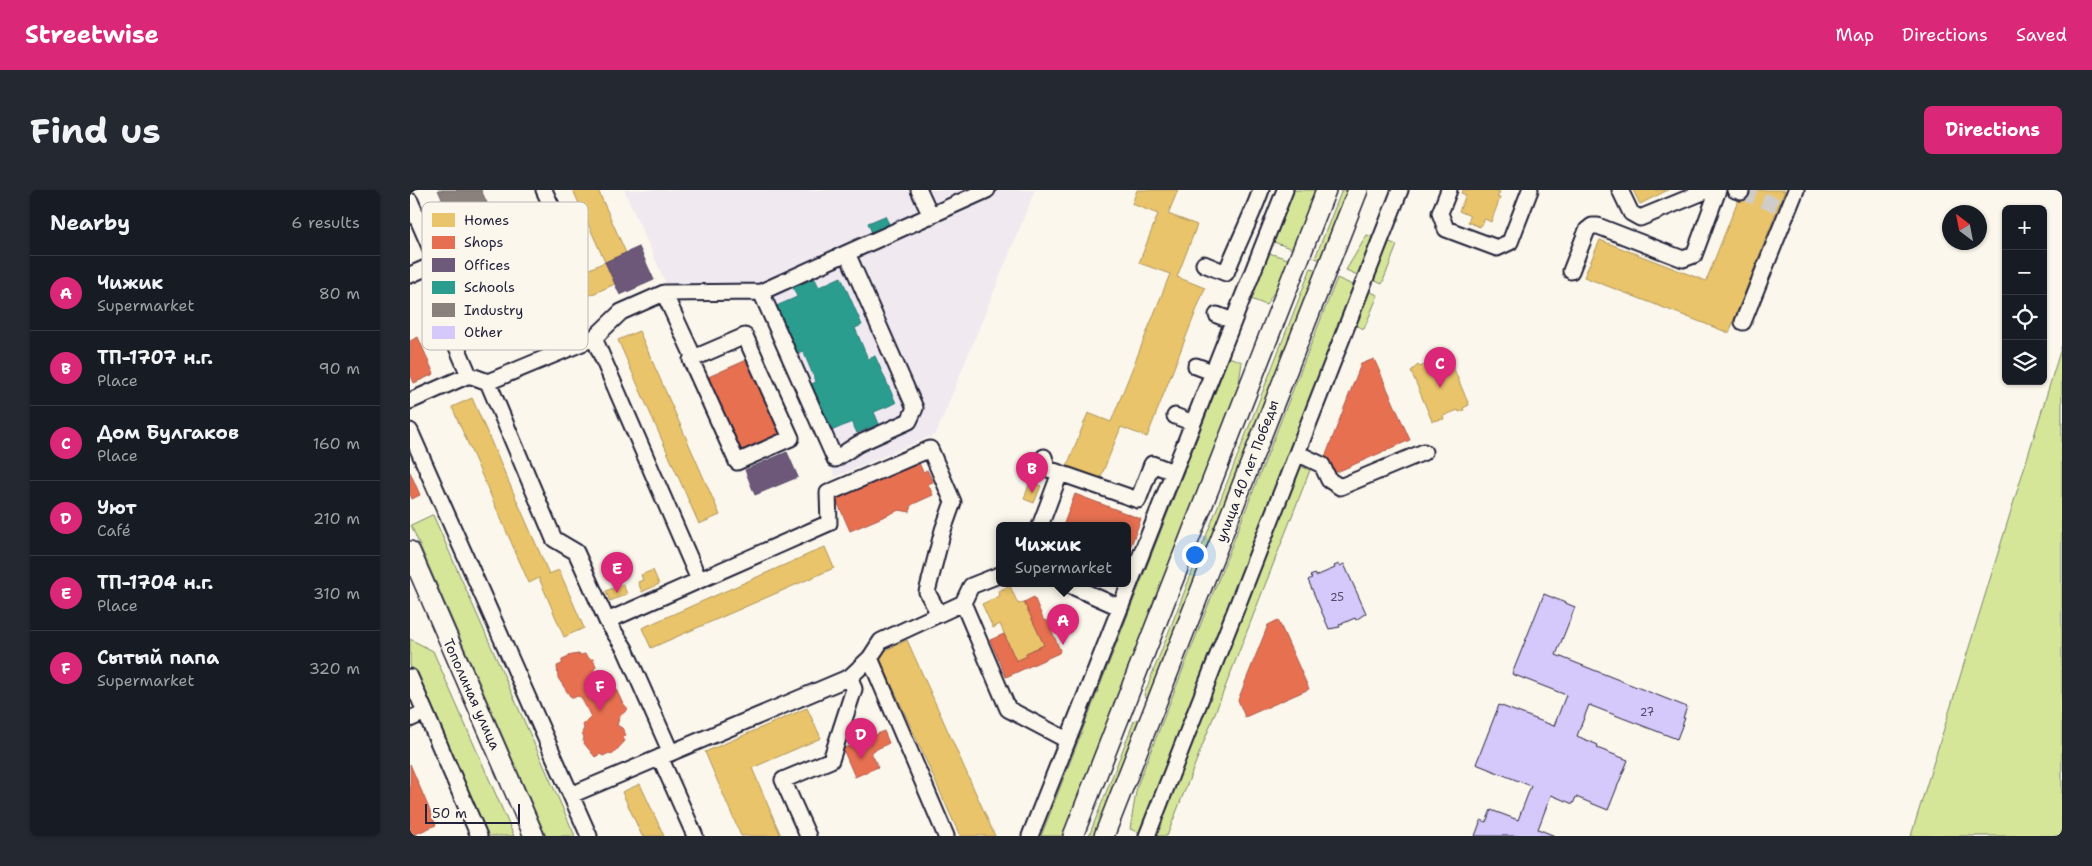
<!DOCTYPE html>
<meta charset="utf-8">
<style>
body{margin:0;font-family:"Shantell Sans",sans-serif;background:#242831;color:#f1f3f6}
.controls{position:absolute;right:15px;top:15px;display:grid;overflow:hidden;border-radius:8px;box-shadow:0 1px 4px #0004}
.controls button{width:45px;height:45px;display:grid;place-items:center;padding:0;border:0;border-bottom:1px solid #363941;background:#171b24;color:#f1f3f6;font:25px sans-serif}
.compass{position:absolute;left:1532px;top:15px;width:45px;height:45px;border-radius:50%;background:#171b24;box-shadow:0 1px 4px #0004;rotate:328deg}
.scale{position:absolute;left:15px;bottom:12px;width:95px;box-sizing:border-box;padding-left:5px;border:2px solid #22223b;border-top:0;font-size:14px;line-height:18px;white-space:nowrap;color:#22223b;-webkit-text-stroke:4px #fbf7ec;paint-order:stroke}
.you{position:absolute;left:784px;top:364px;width:18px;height:18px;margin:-12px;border:4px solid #fff;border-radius:50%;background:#1a73e8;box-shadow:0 0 0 8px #1a73e833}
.badge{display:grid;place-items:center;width:32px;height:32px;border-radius:50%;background:#db2777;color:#fff;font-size:16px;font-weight:700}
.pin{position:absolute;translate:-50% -41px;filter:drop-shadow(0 1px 2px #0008)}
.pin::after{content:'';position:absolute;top:26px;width:18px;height:15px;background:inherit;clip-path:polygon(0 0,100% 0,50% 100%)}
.popup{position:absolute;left:586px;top:332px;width:135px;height:65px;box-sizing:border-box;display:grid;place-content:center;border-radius:8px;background:#171b24;filter:drop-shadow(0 1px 4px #0005);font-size:16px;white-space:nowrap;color:#9ea1a6}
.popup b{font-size:19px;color:#f1f3f6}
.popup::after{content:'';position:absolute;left:50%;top:100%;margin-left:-10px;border:10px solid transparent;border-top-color:#171b24}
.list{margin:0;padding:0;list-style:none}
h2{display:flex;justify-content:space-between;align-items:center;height:65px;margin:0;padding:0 20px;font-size:21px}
h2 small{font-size:16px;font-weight:400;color:#9ea1a6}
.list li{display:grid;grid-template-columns:32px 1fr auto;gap:15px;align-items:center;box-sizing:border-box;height:75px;padding:0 20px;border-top:1px solid #363941}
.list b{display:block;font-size:19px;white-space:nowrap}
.list p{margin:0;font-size:16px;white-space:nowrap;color:#9ea1a6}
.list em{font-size:16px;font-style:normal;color:#9ea1a6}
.icon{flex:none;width:28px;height:28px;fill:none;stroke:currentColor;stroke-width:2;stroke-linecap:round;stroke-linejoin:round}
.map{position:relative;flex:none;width:1652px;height:646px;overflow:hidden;border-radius:8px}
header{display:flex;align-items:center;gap:30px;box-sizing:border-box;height:70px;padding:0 25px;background:#db2777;color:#fff}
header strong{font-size:24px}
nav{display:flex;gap:28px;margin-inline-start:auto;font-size:18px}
.intro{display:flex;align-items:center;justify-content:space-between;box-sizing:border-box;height:120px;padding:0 30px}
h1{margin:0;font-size:35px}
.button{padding:12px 22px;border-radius:8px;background:#db2777;color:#fff;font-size:18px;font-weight:700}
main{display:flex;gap:30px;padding:0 30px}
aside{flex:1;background:#171b24;border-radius:8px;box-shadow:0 1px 4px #0004}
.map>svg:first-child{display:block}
.built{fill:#f0e9f0}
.green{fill:#d5e699;stroke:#7c846a}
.homes{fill:#e9c46a;stroke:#ad935c}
.shops{fill:#e76f51;stroke:#ac584a}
.offices{fill:#6d597a;stroke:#564867}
.schools{fill:#2a9d8f;stroke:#287876}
.industry{fill:#8a817c;stroke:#6b6468}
.building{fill:#d5c8fa;stroke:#22223b}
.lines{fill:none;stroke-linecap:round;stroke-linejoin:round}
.minor-tunnel{stroke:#d0ccc9;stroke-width:15;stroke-dasharray:15 8;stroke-linecap:butt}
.minor-casing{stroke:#22223b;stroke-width:19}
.major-casing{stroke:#22223b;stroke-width:22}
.minor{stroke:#fbf7ec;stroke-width:15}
.major{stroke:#fbf7ec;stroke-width:19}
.labels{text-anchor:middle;stroke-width:5;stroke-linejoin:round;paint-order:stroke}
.number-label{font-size:11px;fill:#4f4c6b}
.street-label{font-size:14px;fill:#22223b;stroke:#fbf7ec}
.key{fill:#fbf7ec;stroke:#bab7b7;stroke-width:1}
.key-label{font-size:14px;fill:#22223b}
</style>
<header>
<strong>Streetwise</strong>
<nav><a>Map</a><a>Directions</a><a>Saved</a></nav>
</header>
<div class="intro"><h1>Find us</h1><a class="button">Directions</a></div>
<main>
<aside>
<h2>Nearby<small>6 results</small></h2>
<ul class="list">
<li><span class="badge">A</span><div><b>Чижик</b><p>Supermarket</p></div><em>80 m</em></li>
<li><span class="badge">B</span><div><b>ТП-1707 н.г.</b><p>Place</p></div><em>90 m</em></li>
<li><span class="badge">C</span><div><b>Дом Булгаков</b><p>Place</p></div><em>160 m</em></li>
<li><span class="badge">D</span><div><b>Уют</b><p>Café</p></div><em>210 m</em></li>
<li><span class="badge">E</span><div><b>ТП-1704 н.г.</b><p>Place</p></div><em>310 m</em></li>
<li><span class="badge">F</span><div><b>Сытый папа</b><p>Supermarket</p></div><em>320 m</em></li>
</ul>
</aside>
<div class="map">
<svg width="1652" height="646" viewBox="0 0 1652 646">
<rect width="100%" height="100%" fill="#fbf7ec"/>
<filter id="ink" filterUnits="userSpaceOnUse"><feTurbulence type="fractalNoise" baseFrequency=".02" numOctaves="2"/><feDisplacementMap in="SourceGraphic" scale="10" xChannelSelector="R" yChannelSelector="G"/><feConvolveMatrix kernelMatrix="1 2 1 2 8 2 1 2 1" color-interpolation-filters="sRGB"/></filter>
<g filter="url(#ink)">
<path class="built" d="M214,0H625L526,244L425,287L347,113L263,109Z"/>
<path class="green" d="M884,0H908L885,60L864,52Z
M932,0H938L911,70L905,68Z
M957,45L965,47L950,86L936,80Z
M977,51L987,55L972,94L961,89Z
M859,63L881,70L874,86L856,115L841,109Z
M901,78L907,80L740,506L736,508L734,505Z
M927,88L945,96L731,643L720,639L727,596Z
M958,101L968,105L954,139L944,135Z
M1652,155V646H1501Z
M819,167L832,172L827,206L656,646H631Z
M890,276L900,280L757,646H745Z
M22,325H23L165,646H136L1,335Z
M0,449L23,461L104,646H74L0,475Z
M727,529L730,531L686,646H679L724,531Z"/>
<path class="homes" d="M163,0H188L216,63L195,72Z
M727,0H768L758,24L787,35L767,87L795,98L737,247L711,237L690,289L657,276L678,223L701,232L760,84L729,73L748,24L722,14Z
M1053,0H1084L1090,2L1087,7L1090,8L1081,32L1075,29L1070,37L1058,32L1060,26L1049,21L1056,5L1051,3Z
M1223,0H1258L1230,14Z
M1332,0H1375L1319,143L1174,87L1190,50L1296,91Z
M195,72L205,94L83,148L74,126Z
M229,141L310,325L289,334L208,150Z
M1032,165L1033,167L1038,165L1059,215L1053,218L1054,220L1049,222L1048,220L1033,226L1034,229L1022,231L1001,181L1008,175L1010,177L1028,169L1027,167Z
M62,208L139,384L149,380L174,438L154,447L129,388L119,393L42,217Z
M620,292L631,296L624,313L614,309Z
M415,357L424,378L241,458L232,438Z
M243,380L249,394L232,402L228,392L233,390L231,385Z
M213,394L217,404L200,411L196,401Z
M600,396L608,414L614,412L634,455L616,463L617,466L606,471L590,434L583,438L572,414L590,406L588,401Z
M497,450L585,646H550L468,464Z
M397,518L411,548L342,578L371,646H331L295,562Z
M230,594L254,646H232L212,602Z"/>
<path class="shops" d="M8,147L24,184L4,193L0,183V151Z
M339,169L371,242L328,262L296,188Z
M964,169L1000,250L920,285L914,270L951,174Z
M509,273L513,282L517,280L523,292L518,294L523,305L501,315L500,322L489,320L440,341L426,309Z
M0,282L10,305L2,309L0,304Z
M665,304L731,329L717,366V336H653Z
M624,407L634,431L637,430L650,460L649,463L596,487L580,450L594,444L606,471L617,466L616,463L634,455L614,412Z
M868,430L899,499L835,527L828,510L858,435Z
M168,464L171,465L175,464L180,469H183L186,476L183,482L194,485L199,483L203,484L206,491L204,495L212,512L218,519L210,526L207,535L212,538L216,545L213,548L215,551L202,565L199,563L193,566L190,564L185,567L173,552L174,547L172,543L174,538L173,535L181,527L171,507L167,506L164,508L160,506L148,488L147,476L152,474V470L157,468V466Z
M474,541L479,553L461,562L468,577L445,587L433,559Z
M0,574L26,635L1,646H0Z"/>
<path class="offices" d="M229,57L244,90L210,105L195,72Z
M377,262L388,287L345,305L335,280Z"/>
<path class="schools" d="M475,26L480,36L462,43L458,33Z
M404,87L409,97L431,87L452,135L445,138L458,169L465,166L486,213L464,222L469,234L447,243L442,232L419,242L399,195L406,192L393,161L385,164L364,117L387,107L383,97Z"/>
<path class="industry" d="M28,0H71L97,56L53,76L47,63L55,60Z"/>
<path class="building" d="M929,374L930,376L934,374L956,423L946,430L945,428L929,435L930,437L919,439L898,390L902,388L900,386L905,384L906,386L925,378L924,376Z
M1134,404L1165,417L1146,465L1277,517L1273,528H1275L1267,549L1179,515L1167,546L1188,555L1187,558L1218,570L1198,620L1166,607L1163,614L1141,605L1128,639L1145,646H1065L1071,630L1076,632L1081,620L1108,630L1121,596L1066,574L1089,515L1144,536L1156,505L1102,484Z"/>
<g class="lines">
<path class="minor-tunnel" d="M1331,2L1369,16"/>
<g class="minor-casing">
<path id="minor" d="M509,0L521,26
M1039,0L1030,23L1036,39L1087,58L1100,52L1120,0
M1210,0L1221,23L1230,28L1298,0
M1325,0L1331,2
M0,11L27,73L0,85
M437,63L577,0
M27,73C31,89 28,105 31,120L59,185L78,192L144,349L166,362L197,431L215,459L261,563
M794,74L816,83C827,55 841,28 851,0
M1161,81L1177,40L1182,36H1188L1273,69L1284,65L1308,0
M254,103L284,168L281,170L327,272L381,248L335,146L284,168
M31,120L148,65C155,59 157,55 155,46L134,0
M807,125L823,131
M1333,132L1386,0
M184,148L289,390
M786,176L802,182
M78,192L184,148L211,122L254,103L351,102L437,63L505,218L499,231L448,254L425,269L351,102
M0,211L59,185
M765,226L783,233
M0,241L179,646
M887,263L912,275L919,290L930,297L1014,262
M650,283L728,310L742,274L763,282
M630,336L650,283L638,279L634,267
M657,394L709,417
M553,413L598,519L657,550
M197,431L419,333L418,303L520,259L543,312L533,340L517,402L529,424
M460,468L536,646
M0,487L69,646
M0,529L15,522
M250,567L285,646
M161,605L440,487L460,468L471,451L553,413L561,396L589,385
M398,646L373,590L421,570L444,499L440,487
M620,646L875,0
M737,646L990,0"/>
</g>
<g class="major-casing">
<path id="major" d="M0,361L124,646
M663,646L916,0
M694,646L948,0"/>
</g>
<use href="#minor" class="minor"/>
<use href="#major" class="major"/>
</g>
</g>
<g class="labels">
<g class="number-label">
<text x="927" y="411">25</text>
<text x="1237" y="526">27</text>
</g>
<g class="street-label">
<text transform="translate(837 281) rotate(-69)" y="5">улица 40 лет Победы</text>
<text transform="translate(62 504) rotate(66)" y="5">Тополиная улица</text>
</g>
</g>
<rect x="12" y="12" width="166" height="148" rx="8" class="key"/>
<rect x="22" y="23" width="23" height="14" fill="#e9c46a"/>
<rect x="22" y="46" width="23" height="13" fill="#e76f51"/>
<rect x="22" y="68" width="23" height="14" fill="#6d597a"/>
<rect x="22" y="91" width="23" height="13" fill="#2a9d8f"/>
<rect x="22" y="113" width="23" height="14" fill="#8a817c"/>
<rect x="22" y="136" width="23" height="13" fill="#d5c8fa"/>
<g class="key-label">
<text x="54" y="35">Homes</text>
<text x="54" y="57">Shops</text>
<text x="54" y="80">Offices</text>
<text x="54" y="102">Schools</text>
<text x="54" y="125">Industry</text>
<text x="54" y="147">Other</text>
</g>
</svg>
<div class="controls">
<button>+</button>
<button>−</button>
<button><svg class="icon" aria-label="locate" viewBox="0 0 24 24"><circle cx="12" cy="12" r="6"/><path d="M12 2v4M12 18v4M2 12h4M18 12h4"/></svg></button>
<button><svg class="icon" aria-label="layers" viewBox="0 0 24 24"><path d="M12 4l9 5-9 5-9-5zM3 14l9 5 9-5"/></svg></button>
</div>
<svg class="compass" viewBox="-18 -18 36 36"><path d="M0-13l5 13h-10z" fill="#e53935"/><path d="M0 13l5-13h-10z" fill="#9ea1a6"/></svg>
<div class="scale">50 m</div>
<div class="you"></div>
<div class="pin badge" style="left:653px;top:455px">A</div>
<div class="popup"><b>Чижик</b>Supermarket</div>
<div class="pin badge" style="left:622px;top:303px">B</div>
<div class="pin badge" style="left:1030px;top:198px">C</div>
<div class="pin badge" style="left:451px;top:569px">D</div>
<div class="pin badge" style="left:207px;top:403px">E</div>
<div class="pin badge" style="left:190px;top:521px">F</div>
</div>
</main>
